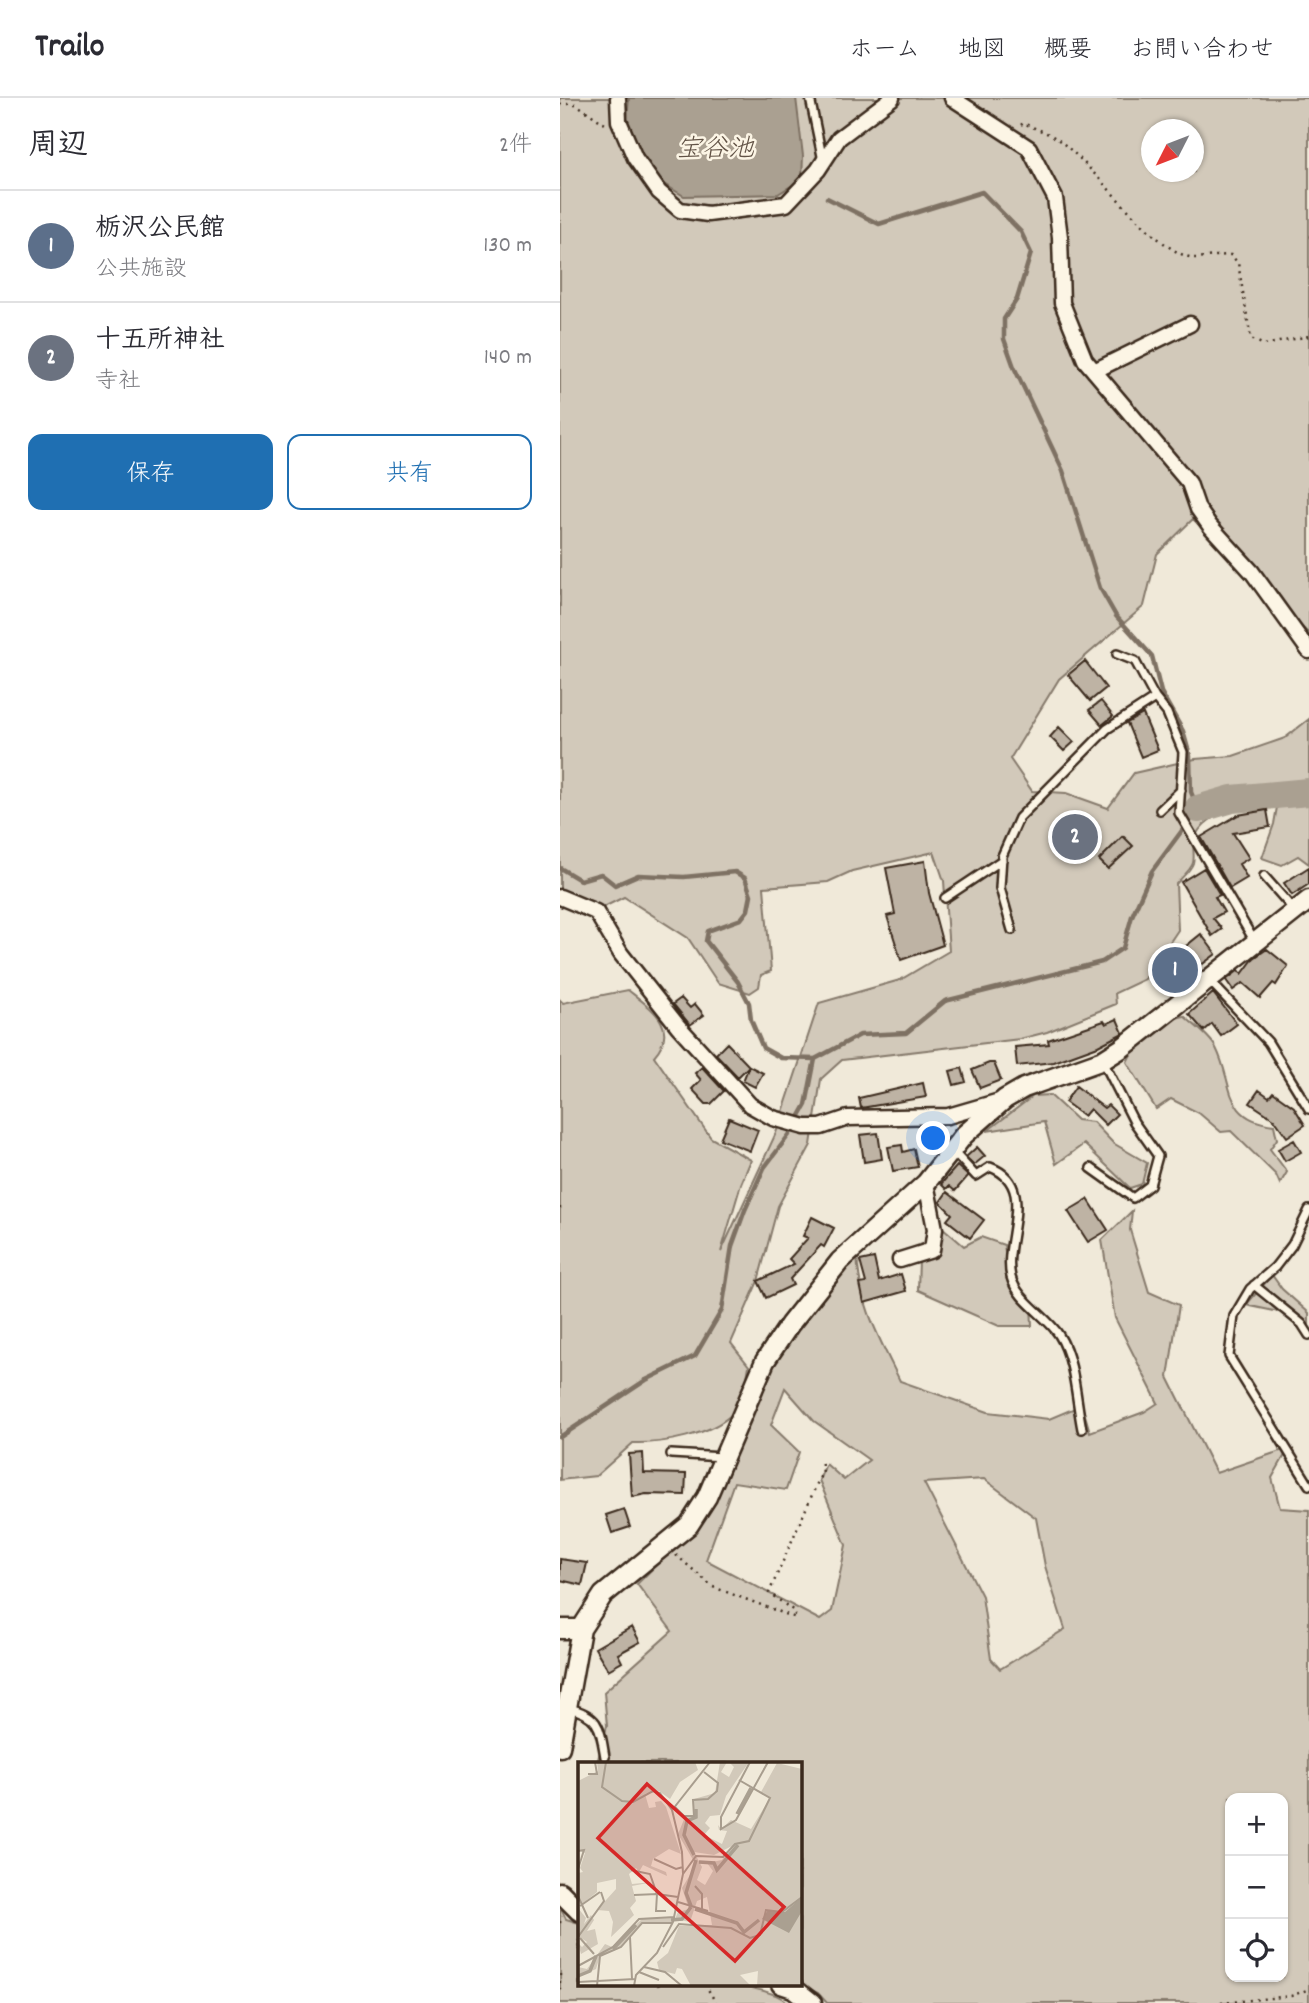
<!DOCTYPE html>
<html lang="ja">
<meta charset="utf-8">
<style>
body{margin:0;font-family:Dekko,"Klee One",sans-serif;background:#f7f7f7;color:#2b2b33}
.controls{position:absolute;right:21px;bottom:21px;display:grid;overflow:hidden;border-radius:14px;box-shadow:0 2px 5px #0004}
.controls button{width:63px;height:63px;display:grid;place-items:center;padding:0;border:0;border-bottom:2px solid #e1e1e2;background:#fff;color:#2b2b33;font:35px sans-serif}
.compass{position:absolute;left:581px;top:21px;width:63px;height:63px;border-radius:50%;background:#fff;box-shadow:0 2px 5px #0004;rotate:228deg}
.you{position:absolute;left:374px;top:1041px;width:24px;height:24px;margin:-18px;border:5px solid #fff;border-radius:50%;background:#1a73e8;box-shadow:0 0 0 10px #1a73e833}
.badge{display:grid;place-items:center;width:46px;height:46px;border-radius:50%;background:#1f6fb2;color:#fff;font-size:23px;font-weight:700}
.pin{position:absolute;translate:-50% -50%;border:4px solid #fff;box-shadow:0 2px 7px #0006}
.list{margin:0;padding:0;list-style:none}
h2{display:flex;justify-content:space-between;align-items:center;height:91px;margin:0;padding:0 28px;font-size:30px}
h2 small{font-size:23px;font-weight:400;color:#7c7c81}
.list li{display:grid;grid-template-columns:46px 1fr auto;gap:21px;align-items:center;box-sizing:border-box;height:112px;padding:0 28px;border-top:2px solid #e1e1e2}
.list b{display:block;font-size:26px;white-space:nowrap}
.list p{margin:0;font-size:23px;white-space:nowrap;color:#7c7c81}
.list em{font-size:23px;font-style:normal;color:#7c7c81}
.actions{display:flex;gap:14px;padding:21px 28px}
.actions a{flex:1;padding:16px 0;border:2px solid #1f6fb2;border-radius:14px;text-align:center;font-size:24px;color:#1f6fb2}
.actions .main{background:#1f6fb2;color:#fff}
.icon{flex:none;width:38px;height:38px;fill:none;stroke:currentColor;stroke-width:2;stroke-linecap:round;stroke-linejoin:round}
.map{position:relative;flex:none;width:749px;height:1905px;overflow:hidden}
header{display:flex;align-items:center;gap:42px;box-sizing:border-box;height:98px;padding:0 35px;background:#fff;border-bottom:2px solid #e1e1e2}
header strong{font-size:33px}
nav{display:flex;gap:38px;margin-inline-start:auto;font-size:24px}
main{display:flex}
aside{flex:1;background:#fff}
.map>svg:first-child{display:block}
.green{fill:#d2c9ba;stroke:#867a6c;stroke-width:2;fill-rule:evenodd}
.water{fill:#aaa091;stroke:#7e7163;stroke-width:2}
.lines{fill:none;stroke-linecap:round;stroke-linejoin:round}
.stream{stroke:#7e7163;stroke-width:4.5}
.river{stroke:#aaa091;stroke-width:28}
.building{fill:#beb3a4;stroke:#3b2a1e;stroke-width:2}
.service-casing{stroke:#3b2a1e;stroke-width:12}
.minor-casing{stroke:#3b2a1e;stroke-width:19}
.tertiary-casing{stroke:#3b2a1e;stroke-width:23}
.path{stroke:#3b2a1e;stroke-width:2.5;stroke-dasharray:2 5;stroke-linecap:butt}
.service{stroke:#fcf5e5;stroke-width:7}
.minor{stroke:#fcf5e5;stroke-width:14}
.tertiary{stroke:#fcf5e5;stroke-width:18}
.labels{text-anchor:middle;stroke-width:5;stroke-linejoin:round;paint-order:stroke}
.water-label{font-size:26px;font-style:italic;fill:#625346;stroke:#fcf5e5}
.inset-river{fill:none;stroke:#aaa091;stroke-width:3.5}
.inset-road{fill:none;stroke:#a89d8e;stroke-width:2}
.view{fill:#d62828;fill-opacity:0.15;stroke:#d62828;stroke-width:3.5}
.inset-edge{fill:none;stroke:#3b2a1e;stroke-width:3.5}
</style>
<header>
<strong>Trailo</strong>
<nav><a>ホーム</a><a>地図</a><a>概要</a><a>お問い合わせ</a></nav>
</header>
<main>
<aside>
<h2>周辺<small>2件</small></h2>
<ul class="list">
<li><span class="badge" style="background:#5c6f8a">1</span><div><b>栃沢公民館</b><p>公共施設</p></div><em>130 m</em></li>
<li><span class="badge" style="background:#6b7280">2</span><div><b>十五所神社</b><p>寺社</p></div><em>140 m</em></li>
</ul>
<div class="actions"><a class="main">保存</a><a>共有</a></div>
</aside>
<div class="map">
<svg width="749" height="1905" viewBox="0 0 749 1905">
<rect width="100%" height="100%" fill="#f0e9d9"/>
<filter id="ink" filterUnits="userSpaceOnUse"><feTurbulence type="fractalNoise" baseFrequency=".0143" numOctaves="2"/><feDisplacementMap in="SourceGraphic" scale="14" xChannelSelector="R" yChannelSelector="G"/><feConvolveMatrix kernelMatrix="1 2 1 2 8 2 1 2 1" color-interpolation-filters="sRGB"/></filter>
<g filter="url(#ink)">
<path class="green" d="M0,0H749V536L633,421L597,456L584,508L499,581L450,661L472,693L506,695L548,710L574,675L635,661L673,658L725,640L749,621V703C717,704 647,704 634,742C632,749 635,758 633,765C631,772 621,780 616,786L618,832L585,881L555,895L556,906L487,934L460,941L282,962L261,981L251,1047L218,1108L198,1183L171,1245L189,1268C186,1283 185,1304 173,1315C152,1337 102,1346 73,1345L36,1378L0,1382V902L3,905L68,892C92,911 120,929 94,958L151,1040L191,1062L181,1086L161,1154L216,1035L259,905L340,882L389,853L384,783L374,754L292,773L268,784L204,789L211,873L201,877L199,889L190,895L158,885L128,840L64,799L36,813L0,798ZM592,32H634V74H592Z
M749,706V766L738,758L722,767L702,760L714,726L717,709Z
M624,918C634,927 650,938 656,950C674,985 662,1021 714,1027L717,1041L710,1051L727,1074L720,1086L716,1077L671,1033L661,1034L639,1015L611,1001L596,1011L567,964C576,943 601,922 624,918Z
M490,997L517,1022L533,1024L553,1045L587,1065L582,1086L570,1090L524,1046L496,1066L484,1024L427,1033L473,998Z
M572,1113L570,1132L589,1194L619,1207L608,1279L656,1375L729,1350L712,1380L720,1410L749,1412V1905H267L258,1895L239,1886L240,1665H37L47,1628L44,1594L112,1533L77,1486L133,1431L219,1257L297,1154C298,1203 319,1240 340,1283L428,1314L489,1321L522,1307L530,1334L584,1314L598,1305L555,1220L542,1142ZM225,1290L254,1323L309,1362L284,1382L266,1366L259,1382L286,1447L272,1513L260,1522L146,1462L174,1384L226,1392L239,1354L211,1327ZM424,1381L476,1420L485,1468L505,1531L440,1571L431,1561L422,1498L364,1385ZM670,1700H723V1879H670Z
M382,1129L404,1148L421,1139L444,1147L450,1184L471,1206L472,1228H439L358,1192L359,1162L374,1158Z
M712,1177L722,1191L749,1215V1234L733,1217L686,1207Z
M0,1809L6,1821L19,1825V1886C67,1886 194,1875 229,1905H0Z"/>
<path class="water" d="M69,0H236L243,58L242,81L218,96L124,98L87,76L66,34Z"/>
<g class="lines">
<path class="stream" d="M0,770L20,782L41,776L55,787L78,777L124,779L175,774L185,780L191,797L188,812L181,821L148,833L146,843L178,884L189,905L191,922L203,950L221,960L255,961L300,937L346,935L385,903L542,864L563,850L572,818L592,773L638,711L631,694L630,658L623,633L601,594L592,558L556,518L540,490L503,373L454,269L444,241V221L457,201L471,155L461,134L422,94L319,126L267,100
M0,1339L86,1282L135,1258L162,1212L172,1148L185,1112L204,1070L229,1037L246,1007L255,961"/>
<path class="river" d="M638,711L672,701L749,694"/>
</g>
<path class="building" d="M525,563L546,590L530,603L508,577Z
M541,603L553,618L542,627L529,612Z
M583,616L598,652L581,659L567,625Z
M499,629L514,644L504,653L490,639Z
M707,712L710,729L673,735L689,760L679,766L687,780L670,790L641,739L678,717Z
M563,738L573,748L548,771L539,762Z
M365,763L369,795L383,847L341,862L327,818L335,816L326,770Z
M749,769V786L732,797L724,785Z
M644,770L660,797L655,799L664,814L653,820L662,831L652,838L621,784Z
M641,836L656,856L609,891L595,873Z
M707,851L728,868L716,887L713,885L700,900L683,885L673,892L666,882L679,872L682,876L694,860Z
M653,895L677,926L661,938L652,926L644,933L629,916Z
M121,900L130,910L135,906L144,917L130,927L113,906Z
M557,921L563,935L538,948L494,964L457,968L455,949L489,946L488,942L544,923L546,926Z
M167,945L189,968L178,979L156,956Z
M429,965H434L441,982L420,990L412,972Z
M189,968L203,975L195,989L183,983Z
M142,969L164,993L151,1006H146L132,991L141,982L135,975Z
M402,970L406,984L394,987L390,973Z
M363,985L366,999L301,1010L299,1000Z
M516,988L544,1010L548,1007L557,1016L546,1027L530,1011L524,1018L505,1004Z
M699,992L709,999L713,994L734,1009L745,1027L727,1039L714,1021L690,1005Z
M169,1020L198,1032L190,1053L160,1041Z
M318,1035L322,1061L304,1064L300,1037Z
M734,1042L741,1054L725,1063L718,1051Z
M342,1047L343,1054L354,1051L358,1069L333,1073L328,1049Z
M417,1049L425,1058L414,1067L406,1059Z
M397,1068L408,1078L395,1093L389,1088L386,1091L381,1086Z
M387,1094L424,1122L410,1140L387,1122L392,1116L380,1104Z
M528,1101L548,1132L528,1144L508,1113Z
M252,1119L274,1130L264,1149L261,1147L230,1181L233,1187L206,1200L198,1183L234,1166L229,1161L248,1140L243,1138Z
M314,1160L319,1183L341,1176L346,1193L304,1205L300,1186L306,1185L300,1163Z
M83,1355L84,1375L126,1376L125,1397L86,1396L72,1399L69,1356Z
M64,1411L70,1429L52,1435L46,1417Z
M0,1461L27,1465L22,1487L0,1482Z
M72,1529L80,1544L58,1556L62,1564L48,1572L35,1550Z"/>
<g class="lines">
<g class="service-casing">
<path id="service" d="M250,0L263,63
M557,556L575,563L595,600L607,615L623,654L619,715L695,844
M600,712L621,692
M704,778L734,812
M385,800L442,762
M452,832L440,790L442,758L459,720L547,631L595,600
M649,882L708,944L749,1011
M392,1052L416,1078L430,1069C479,1087 442,1144 451,1179C457,1202 487,1218 499,1237C515,1262 516,1302 522,1331
M531,1070L573,1100L590,1087L598,1058L574,1024L543,963
M749,1112L732,1147L715,1169L690,1191L674,1218L669,1258L749,1387
M694,1187L742,1226L749,1237
M111,1356L163,1359
M8,1610C40,1617 40,1630 45,1659"/>
</g>
<g class="minor-casing">
<path id="minor" d="M58,0L59,23L75,60L99,94L120,112L148,116L226,106L258,72L279,40L332,0
M392,0L469,50L495,100L500,139L502,205L525,262L629,385L638,411L650,428L692,474L749,553
M534,273L630,226
M0,799L36,814L61,856L118,928L190,1007L213,1020L245,1029H261L288,1020L388,1018L443,1002
M340,1162L372,1152L375,1131L366,1085"/>
</g>
<g class="tertiary-casing">
<path id="tertiary" d="M0,1531H21
M0,1649L21,1531L43,1497L129,1427L147,1399L205,1263L230,1226L280,1163L366,1085L404,1037L445,1001L464,990L543,962L562,950L749,802
M0,1794L19,1813
M221,1886L233,1890L252,1905"/>
</g>
<path class="path" d="M0,6H16L45,26
M461,27L463,25C474,30 487,34 497,41C534,66 594,155 634,160C640,160 661,157 671,157L678,165L691,241L704,247L749,238
M0,1109V1115
M116,1457L153,1489L236,1520L234,1513L209,1495L263,1372L261,1362
M0,1825L2,1818
M0,1876V1893
M98,1886L99,1889
M145,1886L156,1905
M661,1905L731,1898L749,1891"/>
<use href="#service" class="service"/>
<use href="#minor" class="minor"/>
<use href="#tertiary" class="tertiary"/>
</g>
</g>
<g class="labels">
<g class="water-label">
<text x="155" y="58">宝谷池</text>
</g>
</g>
<g transform="translate(18 1664)">
<rect width="224" height="224" fill="#f0e9d9"/>
<path d="M19,0H117L120,8L102,20L92,37L81,29L67,32L71,46L78,45L77,40L83,39L88,45L103,92L91,87L75,97L73,104L88,110L89,114L65,103L61,110L58,106L51,112L54,122L75,120L54,124L58,139L52,146L56,153L33,175L35,160L31,149L19,148L38,127V117L19,121V130L3,143L0,132V111L5,110L2,106L7,91L0,88V19L20,9ZM142,0H149L143,10L151,15L156,5L151,0H171L148,34L142,53L132,54L127,61L132,66L126,73L144,82L149,69L141,68L140,63L143,67L153,58L173,67L192,36L183,30L199,1L224,7V224H179L180,209L162,213L173,224H113L104,207L99,206L97,212L81,208L79,200L90,191L101,164L134,163L129,135L119,139L112,160L97,157L100,150L111,147L104,126L118,103L100,72L107,55H115L116,37L137,31ZM154,84L144,98L129,101L135,109L127,123L119,118L124,105L116,90L136,93ZM0,146L8,156L6,162L13,153L16,158L9,169L17,167L20,182L3,192L0,181L4,185L9,180L0,174ZM95,156L94,160H64L40,187L22,194L18,207L0,215V205L9,207L27,182L34,185L64,157Z" fill="#d2c9ba" fill-rule="evenodd"/>
<path d="M224,135V149L211,171L184,157L190,148L207,150Z" fill="#aaa091"/>
<path class="inset-river" d="M159,52L173,26M116,93L106,73L109,59L118,55V47M121,100L136,101L139,108L160,83M113,144L108,131L118,98M117,147L159,161L166,170L181,158M93,158L104,157L113,145M35,187L58,163M0,214L12,209L18,194"/>
<path class="inset-road" d="M28,0L24,25L44,39L55,40L75,29L82,31L94,48L104,90L105,112L95,160L79,191L58,213L56,224M172,0L143,55V67L158,58L190,0M10,12H19L17,0M97,45L106,54H116L115,38L130,37L139,29L140,21L126,10M95,47L132,0M0,89L6,88L0,107M76,97L98,107L105,105M53,108L72,112L79,132L100,135M105,112L118,94L145,95L157,82L171,79L192,36L161,18M117,124L124,132V149M56,133L79,132L78,149H88M0,134L10,156M100,140L130,149M2,144L22,130M0,175L26,139L23,130M52,175L54,217M2,176L16,192M85,185L101,162L153,166L172,176L182,173L188,148L204,150L224,135M0,204L35,185L61,157L97,155M66,205L87,210L104,224M61,210L81,218M0,220L57,217M19,224L22,194L43,185L64,161H95"/>
<path class="view" d="M69,22L206,145L157,199L20,76Z"/>
<rect width="224" height="224" class="inset-edge"/>
</g>
</svg>
<div class="controls">
<button>+</button>
<button>−</button>
<button><svg class="icon" aria-label="locate" viewBox="0 0 24 24"><circle cx="12" cy="12" r="6"/><path d="M12 2v4M12 18v4M2 12h4M18 12h4"/></svg></button>
</div>
<svg class="compass" viewBox="-18 -18 36 36"><path d="M0-13l5 13h-10z" fill="#e53935"/><path d="M0 13l5-13h-10z" fill="#7c7c81"/></svg>
<div class="you"></div>
<div class="pin badge" style="left:615px;top:872px;background:#5c6f8a">1</div>
<div class="pin badge" style="left:515px;top:739px;background:#6b7280">2</div>
</div>
</main>
